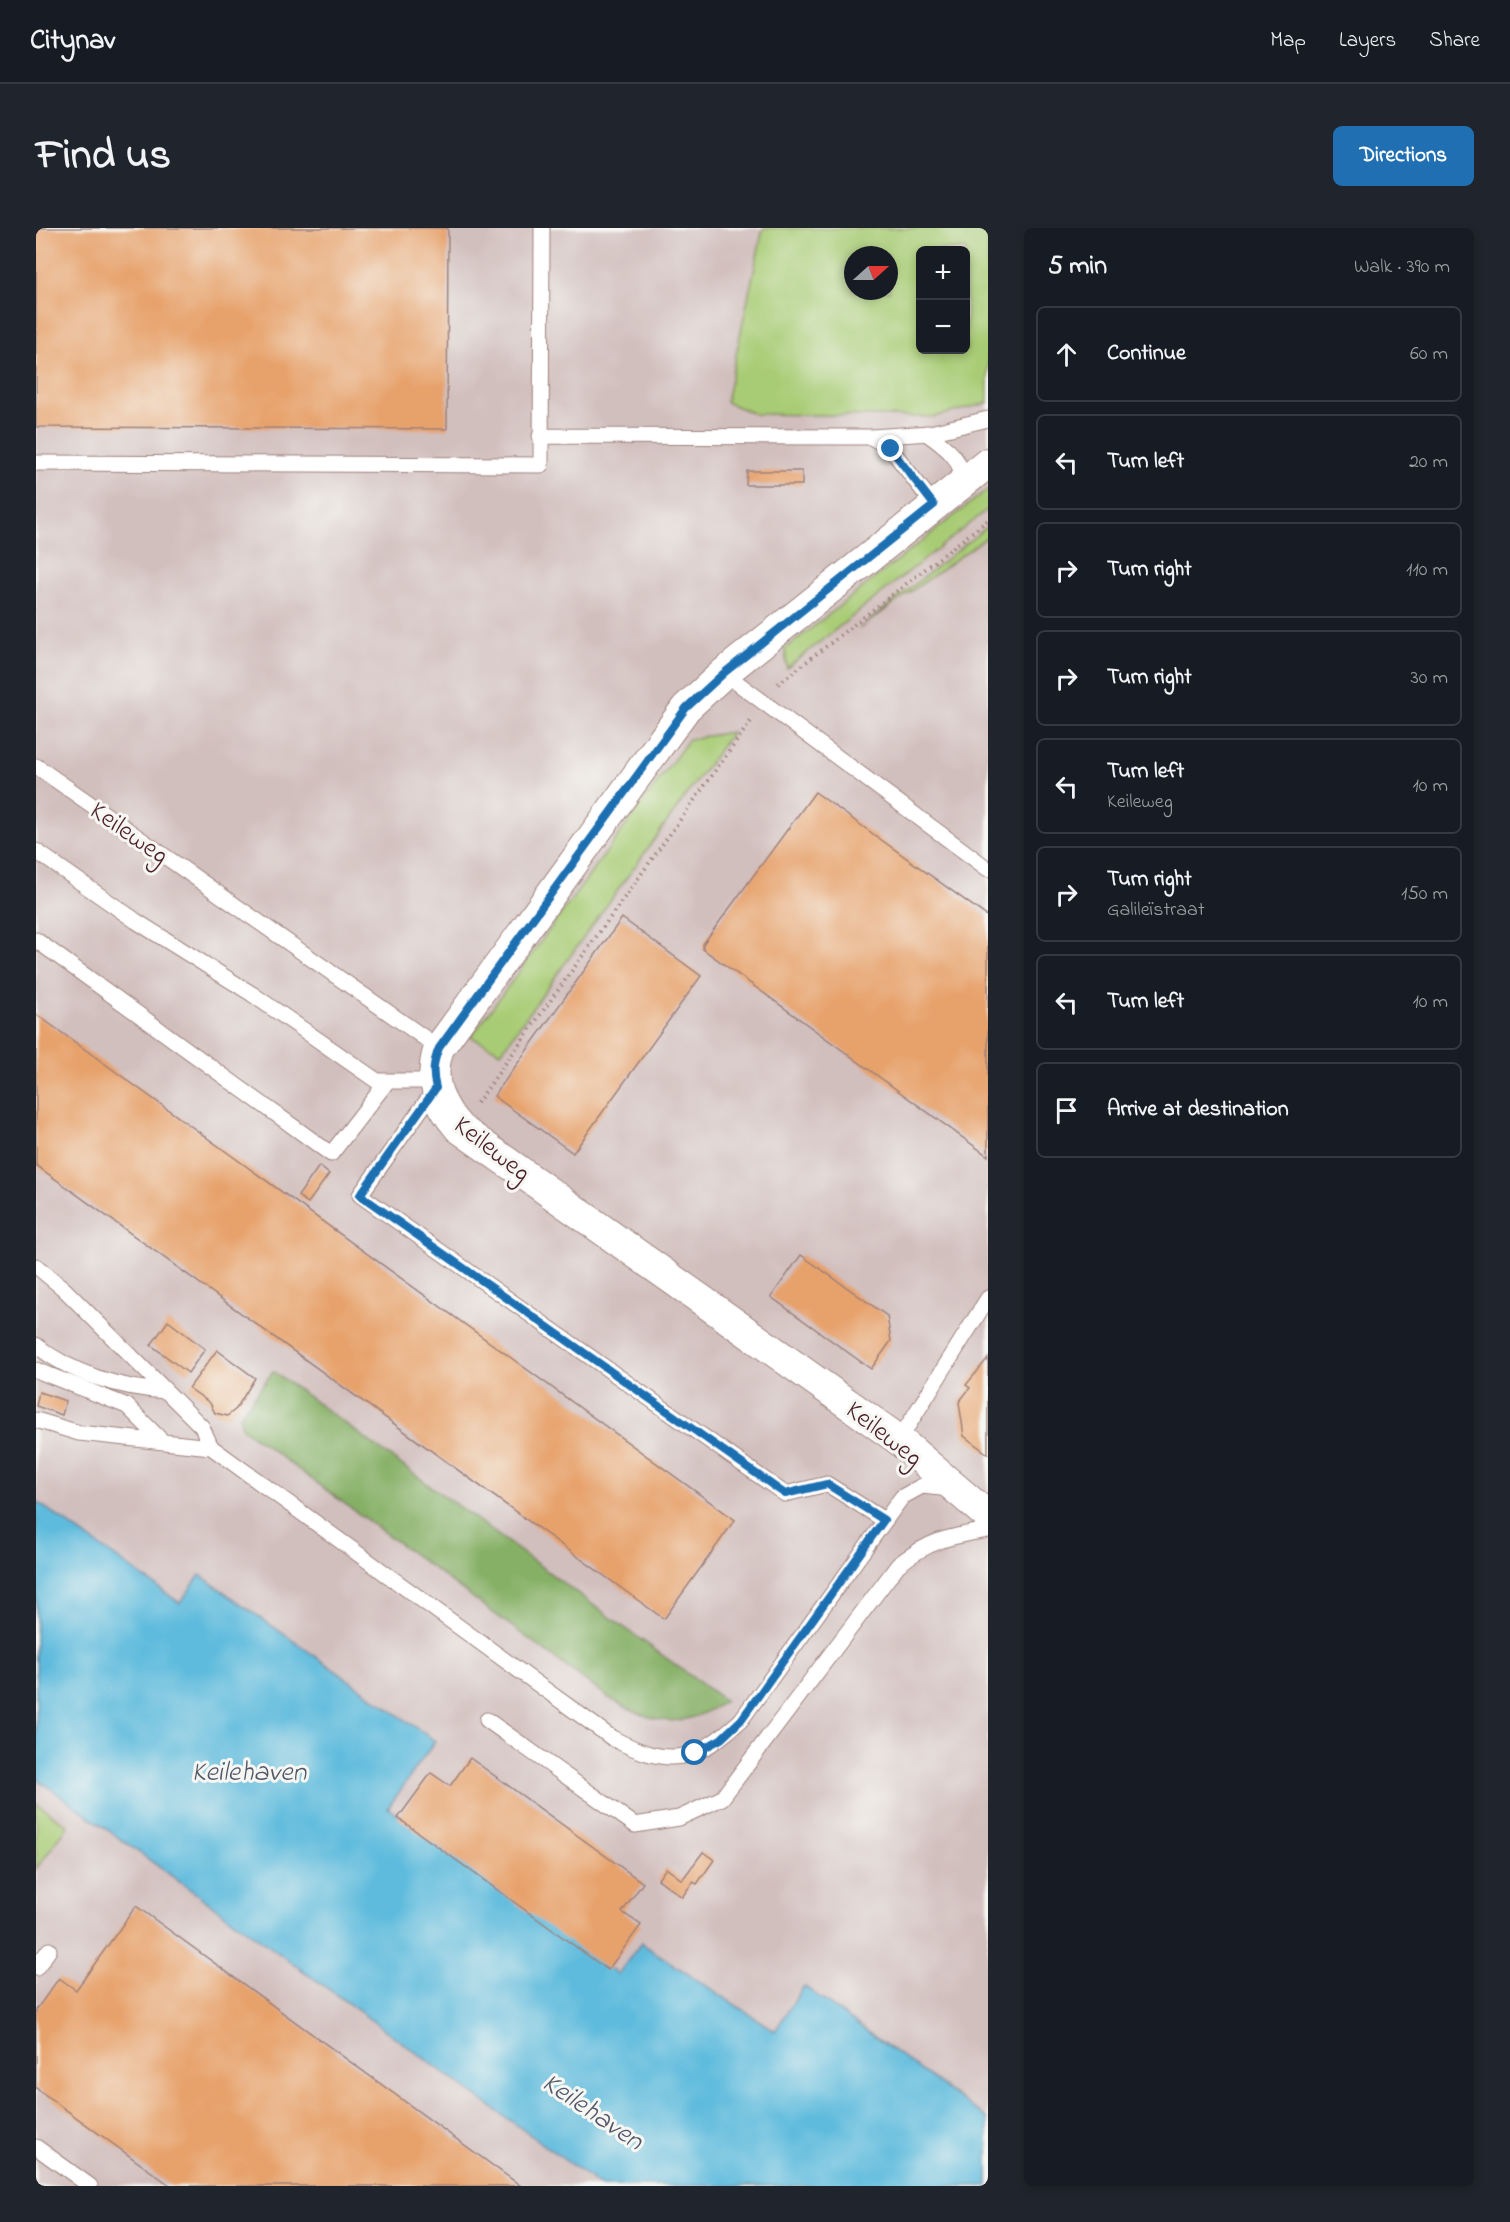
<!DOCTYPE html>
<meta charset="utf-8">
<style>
body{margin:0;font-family:"Indie Flower",sans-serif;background:#20242c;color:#f1f3f6}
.controls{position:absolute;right:18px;top:18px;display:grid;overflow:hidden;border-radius:9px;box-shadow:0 3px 9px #0003}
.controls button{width:54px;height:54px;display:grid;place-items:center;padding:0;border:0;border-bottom:2px solid #363941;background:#171b24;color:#f1f3f6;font:30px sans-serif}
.compass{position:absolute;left:808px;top:18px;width:54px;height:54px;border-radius:50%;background:#171b24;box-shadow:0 3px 9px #0003;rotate:69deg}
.stop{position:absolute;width:18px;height:18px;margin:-14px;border:4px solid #1f6fb2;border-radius:50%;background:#fff}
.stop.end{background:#1f6fb2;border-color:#fff;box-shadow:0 2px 6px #0008}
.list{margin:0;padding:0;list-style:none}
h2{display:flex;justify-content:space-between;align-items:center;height:78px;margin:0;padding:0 24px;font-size:26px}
h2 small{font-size:20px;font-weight:400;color:#9ea1a6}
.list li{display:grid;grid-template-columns:39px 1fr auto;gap:18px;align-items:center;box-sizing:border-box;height:96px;margin:0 12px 12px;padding:0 12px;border:2px solid #363941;border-radius:9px}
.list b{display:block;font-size:22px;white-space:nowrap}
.list p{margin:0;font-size:20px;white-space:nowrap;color:#9ea1a6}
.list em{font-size:20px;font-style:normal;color:#9ea1a6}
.icon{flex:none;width:33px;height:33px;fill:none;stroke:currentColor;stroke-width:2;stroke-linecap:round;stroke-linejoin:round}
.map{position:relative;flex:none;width:952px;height:1958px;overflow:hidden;border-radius:9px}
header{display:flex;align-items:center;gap:36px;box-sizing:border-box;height:84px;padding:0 30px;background:#171b24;border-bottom:2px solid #363941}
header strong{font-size:28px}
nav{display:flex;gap:33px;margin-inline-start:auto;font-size:21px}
.intro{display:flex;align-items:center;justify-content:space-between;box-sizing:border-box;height:144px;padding:0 36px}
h1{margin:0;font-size:42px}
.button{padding:15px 27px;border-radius:9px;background:#1f6fb2;color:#fff;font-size:21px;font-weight:700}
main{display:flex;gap:36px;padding:0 36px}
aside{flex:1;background:#171b24;border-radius:9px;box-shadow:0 3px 9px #0003}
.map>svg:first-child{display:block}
.industrial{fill:#d1bfbd;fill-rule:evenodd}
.green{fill:#a8cc75;stroke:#797650;stroke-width:1.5;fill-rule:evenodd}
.forest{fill:#86b066;stroke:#686848;stroke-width:1.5}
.water{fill:#5fbbdd;stroke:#546d84;stroke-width:1.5}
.building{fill:#e7a26c}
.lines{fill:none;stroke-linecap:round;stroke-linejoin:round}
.service-casing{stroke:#9e827c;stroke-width:17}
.minor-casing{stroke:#9e827c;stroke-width:32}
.path{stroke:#9e827c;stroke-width:4;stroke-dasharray:1.5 4.5;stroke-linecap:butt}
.service{stroke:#fff;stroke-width:15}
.minor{stroke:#fff;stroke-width:30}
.route{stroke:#1f6fb2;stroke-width:8}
.labels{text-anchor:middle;stroke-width:6;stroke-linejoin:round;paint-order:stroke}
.street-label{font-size:27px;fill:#4a1f2b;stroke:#f6f6f2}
.water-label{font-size:28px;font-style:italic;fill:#515669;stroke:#f6f6f2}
</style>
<header>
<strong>Citynav</strong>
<nav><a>Map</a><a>Layers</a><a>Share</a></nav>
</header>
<div class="intro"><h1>Find us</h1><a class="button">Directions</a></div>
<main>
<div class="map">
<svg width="952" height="1958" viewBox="0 0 952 1958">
<rect width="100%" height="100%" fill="#f6f6f2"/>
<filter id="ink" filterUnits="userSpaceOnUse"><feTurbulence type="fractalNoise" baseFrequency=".0167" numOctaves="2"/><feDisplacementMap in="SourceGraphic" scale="12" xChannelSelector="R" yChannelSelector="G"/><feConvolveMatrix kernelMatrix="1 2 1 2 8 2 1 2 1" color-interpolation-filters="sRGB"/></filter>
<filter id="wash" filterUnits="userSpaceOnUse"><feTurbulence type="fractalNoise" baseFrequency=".008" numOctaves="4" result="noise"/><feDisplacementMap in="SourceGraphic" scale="24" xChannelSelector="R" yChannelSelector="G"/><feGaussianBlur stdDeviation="1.35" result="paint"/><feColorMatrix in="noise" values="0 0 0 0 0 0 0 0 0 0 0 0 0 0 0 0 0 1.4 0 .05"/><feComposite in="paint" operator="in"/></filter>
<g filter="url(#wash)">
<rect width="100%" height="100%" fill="#f3e5ce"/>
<path class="industrial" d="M0,0H952V1958H0ZM884,22H930V122H884ZM817,27H853V63H817Z"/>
<path class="green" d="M727,0H952V175L898,189L719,186L690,174ZM930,22V122H884V22ZM817,27H853V63H817Z
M952,261V281L751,440L749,421Z
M952,298V308L823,401Z
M696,504L465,824L435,809L653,511Z
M0,1575L32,1598L0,1641Z"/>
<path class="forest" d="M237,1143L689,1473C644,1504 617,1495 573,1470L206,1200L203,1189Z"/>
<path class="water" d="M0,1273L144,1375L164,1347L399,1513L352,1580L582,1746L605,1715L739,1803L768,1758L952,1891V1958H565L0,1550Z"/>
<g id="blocks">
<path class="building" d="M0,0H412L411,201L0,199Z
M711,243H766V257H710Z
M779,564L952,689V928L667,721V716Z
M586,690L665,748L537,925L458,868Z
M0,786L699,1292L628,1391L0,937Z
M283,938L293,946L272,975L262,968Z
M765,1027L851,1088L855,1113L835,1141L735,1069Z
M132,1093L169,1121L152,1145L115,1117Z
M181,1122L219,1150L200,1181L191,1188L179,1185L174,1175L153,1160Z
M952,1130V1226L928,1208L923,1174L934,1160L930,1157Z
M3,1164L30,1173L26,1187L0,1178Z
M434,1530L607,1655L586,1684L605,1697L572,1742L362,1590L395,1545L414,1558Z
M667,1624L678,1632L661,1656L657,1654L646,1669L622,1651L630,1640L646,1652Z
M100,1678L485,1958H135L0,1860V1782L23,1750L40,1762Z"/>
</g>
</g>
<g filter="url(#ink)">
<use href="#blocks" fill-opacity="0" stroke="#9e827c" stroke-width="1.5"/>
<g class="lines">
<g class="service-casing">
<path id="service" d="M890,205C907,217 930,232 925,257
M504,208L835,209
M0,235L505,237L506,0
M898,277L855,221L835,209L894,205L952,191
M688,445L952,641
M0,538L403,820
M0,623L100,693L216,766L341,853H398
M0,712L295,926L350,855
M400,860L324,967L749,1266L791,1256L848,1292
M0,1038L28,1061L166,1199L175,1219L43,1205L0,1192
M0,1117C34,1145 86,1161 130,1163
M0,1142L91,1178L125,1212
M863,1212L952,1070
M175,1219L576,1510C633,1540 658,1535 705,1492L866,1269L886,1258L914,1261
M451,1492L599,1597L643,1590L686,1570L862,1337C894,1312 912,1309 952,1302
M0,1740L13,1722
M0,1919L54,1958"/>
</g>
<g class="minor-casing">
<path id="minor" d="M952,235L688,445L650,480L403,820C392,851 402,876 423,900L863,1212L952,1288"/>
</g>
<path class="path" d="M742,456L952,292
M441,875L715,493"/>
<use href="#service" class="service"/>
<use href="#minor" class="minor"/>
</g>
</g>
<g class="lines" filter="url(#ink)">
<path class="route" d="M659,1525L685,1511L705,1492L848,1292L791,1256L749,1266L324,967L400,860C396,845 397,835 403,820L650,480L688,445L898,277L855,221"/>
</g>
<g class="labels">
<g class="street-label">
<text transform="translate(94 604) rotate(35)" y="9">Keileweg</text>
<text transform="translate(457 920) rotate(38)" y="9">Keileweg</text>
<text transform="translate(849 1205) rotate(38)" y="9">Keileweg</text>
</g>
<g class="water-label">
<text x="213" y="1552">Keilehaven</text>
<text transform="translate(558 1882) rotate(34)" y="10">Keilehaven</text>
</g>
</g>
</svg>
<div class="controls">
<button>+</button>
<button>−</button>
</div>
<svg class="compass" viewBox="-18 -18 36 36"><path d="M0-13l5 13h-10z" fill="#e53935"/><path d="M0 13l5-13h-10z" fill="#9ea1a6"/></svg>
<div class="stop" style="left:659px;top:1525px"></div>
<div class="stop end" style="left:855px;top:221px"></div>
</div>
<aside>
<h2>5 min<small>Walk · 390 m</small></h2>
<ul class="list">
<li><svg class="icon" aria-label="ahead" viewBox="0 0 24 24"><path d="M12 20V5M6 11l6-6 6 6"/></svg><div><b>Continue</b></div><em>60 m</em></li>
<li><svg class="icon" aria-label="left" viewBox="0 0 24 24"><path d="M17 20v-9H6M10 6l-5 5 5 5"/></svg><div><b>Turn left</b></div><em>20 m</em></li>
<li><svg class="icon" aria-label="right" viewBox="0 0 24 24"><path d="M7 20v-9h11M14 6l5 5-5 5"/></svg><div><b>Turn right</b></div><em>110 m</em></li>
<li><svg class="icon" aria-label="right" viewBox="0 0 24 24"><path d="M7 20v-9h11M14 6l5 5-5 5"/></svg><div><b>Turn right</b></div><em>30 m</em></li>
<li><svg class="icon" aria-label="left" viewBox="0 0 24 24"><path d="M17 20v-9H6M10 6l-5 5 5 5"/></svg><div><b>Turn left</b><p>Keileweg</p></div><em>10 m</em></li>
<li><svg class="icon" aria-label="right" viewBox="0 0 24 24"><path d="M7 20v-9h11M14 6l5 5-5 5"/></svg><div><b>Turn right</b><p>Galileïstraat</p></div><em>150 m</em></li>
<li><svg class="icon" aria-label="left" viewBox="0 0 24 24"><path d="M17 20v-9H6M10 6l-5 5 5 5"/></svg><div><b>Turn left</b></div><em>10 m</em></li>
<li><svg class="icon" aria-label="arrive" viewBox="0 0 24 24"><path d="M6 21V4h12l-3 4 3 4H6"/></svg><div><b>Arrive at destination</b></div></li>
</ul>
</aside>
</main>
